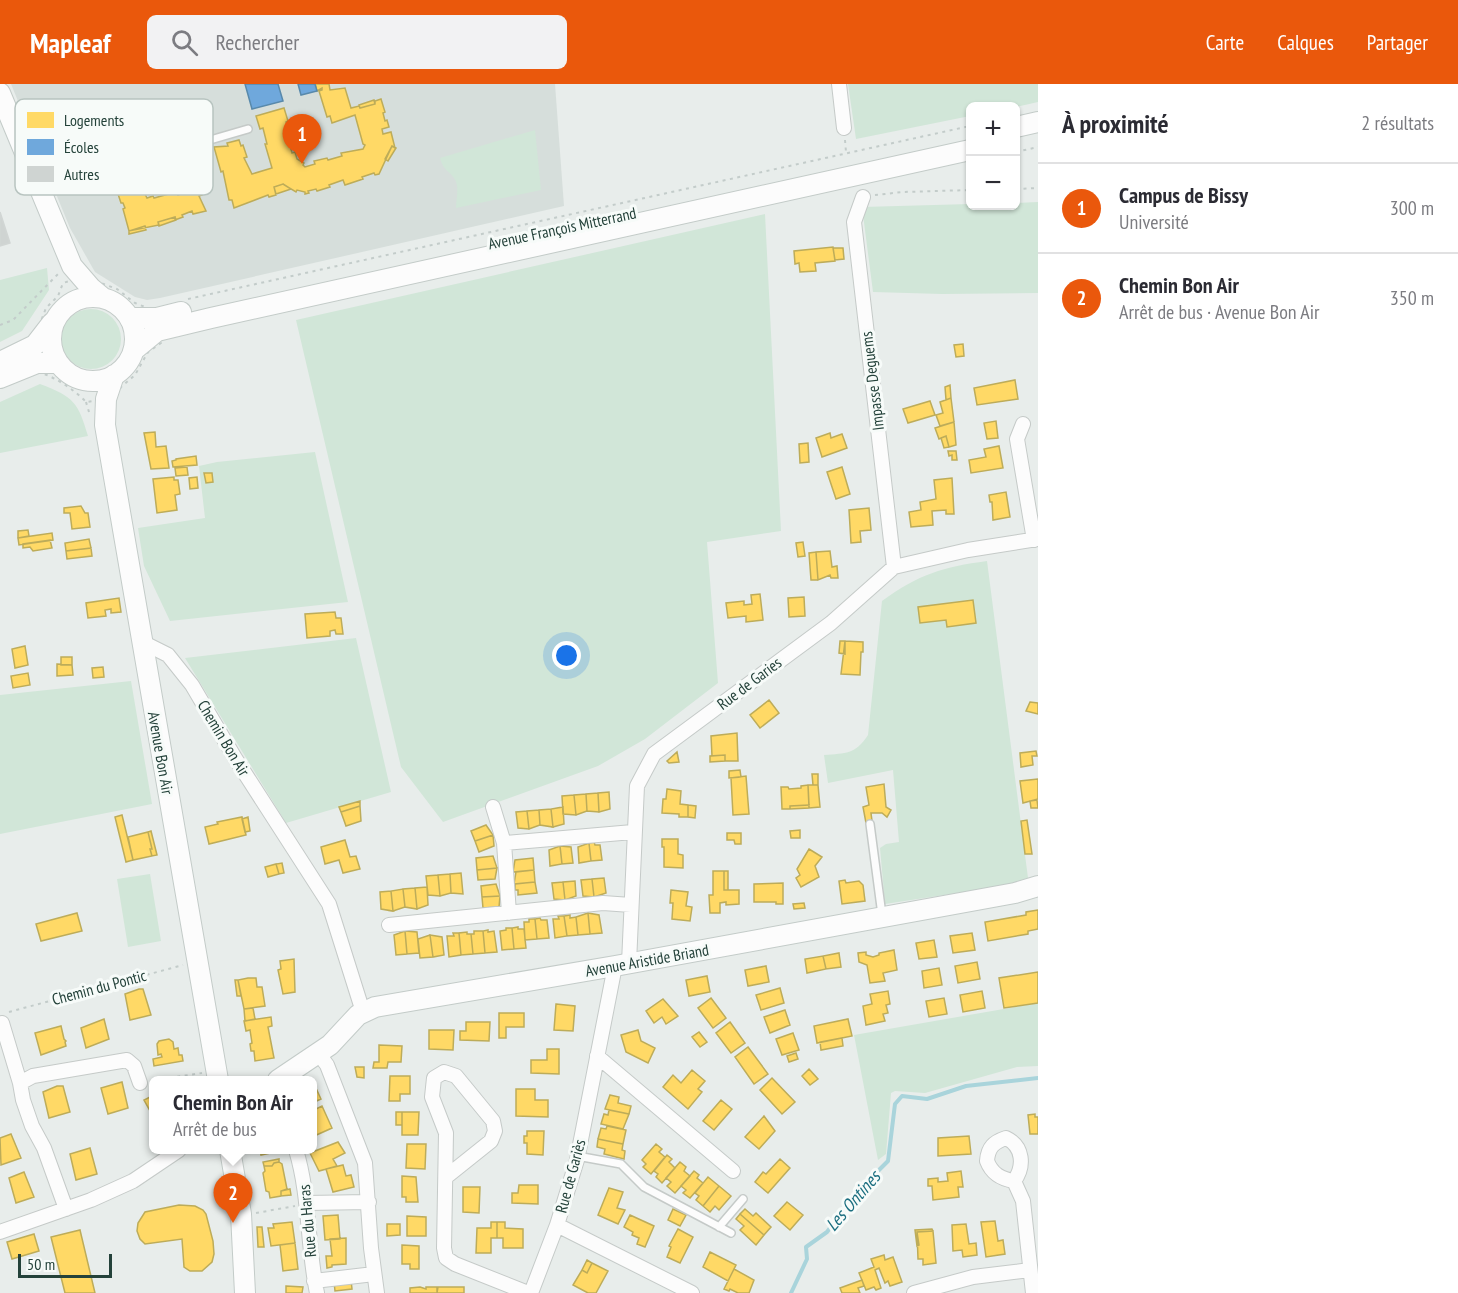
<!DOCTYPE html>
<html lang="fr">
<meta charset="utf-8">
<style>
body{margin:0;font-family:"PT Sans Narrow",sans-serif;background:#f2f2f3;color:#2b2b33}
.controls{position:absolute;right:18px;top:18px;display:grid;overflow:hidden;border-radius:9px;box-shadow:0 2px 4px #0004}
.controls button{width:54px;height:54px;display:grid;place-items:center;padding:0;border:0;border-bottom:2px solid #e1e1e2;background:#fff;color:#2b2b33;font:30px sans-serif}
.scale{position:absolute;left:18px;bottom:15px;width:94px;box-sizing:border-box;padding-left:6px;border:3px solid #24423a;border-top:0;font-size:16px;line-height:21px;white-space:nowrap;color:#24423a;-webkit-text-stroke:4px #f7fbf9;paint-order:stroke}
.you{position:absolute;left:567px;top:572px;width:21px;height:21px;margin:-15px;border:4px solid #fff;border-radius:50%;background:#1a73e8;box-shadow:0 0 0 9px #1a73e833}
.badge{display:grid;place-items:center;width:39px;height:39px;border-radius:50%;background:#ea580c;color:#fff;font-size:20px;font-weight:700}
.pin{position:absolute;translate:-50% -50px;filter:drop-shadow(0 2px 3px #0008)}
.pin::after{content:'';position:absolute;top:32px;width:21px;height:18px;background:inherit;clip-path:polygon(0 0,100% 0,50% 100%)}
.popup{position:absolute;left:149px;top:992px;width:168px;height:78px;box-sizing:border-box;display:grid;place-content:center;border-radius:9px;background:#fff;filter:drop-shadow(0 2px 4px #0005);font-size:20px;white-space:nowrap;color:#7c7c81}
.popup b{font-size:22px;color:#2b2b33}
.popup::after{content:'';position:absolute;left:50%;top:100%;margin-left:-12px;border:12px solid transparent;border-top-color:#fff}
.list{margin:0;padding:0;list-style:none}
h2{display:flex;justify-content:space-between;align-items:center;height:78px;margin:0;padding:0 24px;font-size:26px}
h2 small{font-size:20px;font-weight:400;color:#7c7c81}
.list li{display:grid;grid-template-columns:39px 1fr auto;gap:18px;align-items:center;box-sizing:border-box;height:90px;padding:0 24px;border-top:2px solid #e1e1e2}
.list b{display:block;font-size:22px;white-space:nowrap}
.list p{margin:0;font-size:20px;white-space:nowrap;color:#7c7c81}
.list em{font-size:20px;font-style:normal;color:#7c7c81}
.icon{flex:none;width:33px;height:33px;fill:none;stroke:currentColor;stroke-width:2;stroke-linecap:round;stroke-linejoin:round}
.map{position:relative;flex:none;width:1038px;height:1209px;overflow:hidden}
header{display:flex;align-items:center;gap:36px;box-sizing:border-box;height:84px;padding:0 30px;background:#ea580c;color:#fff}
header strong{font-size:28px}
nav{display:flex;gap:33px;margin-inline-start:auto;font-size:21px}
.search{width:420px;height:54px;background:#f2f2f3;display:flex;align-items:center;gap:15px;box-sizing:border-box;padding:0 21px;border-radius:9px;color:#7c7c81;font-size:22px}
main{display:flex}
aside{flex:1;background:#fff}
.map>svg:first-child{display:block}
.built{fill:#d6dedb}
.green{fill:#d1e6d8}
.homes{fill:#ffd966;stroke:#bdac59;stroke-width:1.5}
.schools{fill:#6fa8dc;stroke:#5889ab;stroke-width:1.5}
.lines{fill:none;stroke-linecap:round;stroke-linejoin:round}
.stream{stroke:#a9d4db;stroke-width:4}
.building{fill:#cfd4d2;stroke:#d1d6d4;stroke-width:1.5}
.lane-casing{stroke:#c5cac8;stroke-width:10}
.street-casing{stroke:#c5cac8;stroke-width:16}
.secondary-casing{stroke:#c3cbc8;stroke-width:22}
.path{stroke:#c3ccca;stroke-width:2;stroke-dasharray:3 4.5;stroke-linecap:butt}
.lane{stroke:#fcfcfc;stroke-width:7}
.street{stroke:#fcfcfc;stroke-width:14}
.secondary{stroke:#fcfcfc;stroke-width:20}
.labels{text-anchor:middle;stroke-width:6;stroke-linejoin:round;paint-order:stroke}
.street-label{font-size:16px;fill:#24423a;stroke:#f7fbf9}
.water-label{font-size:18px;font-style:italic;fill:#1c6f80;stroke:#f7fbf9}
.key{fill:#f7fbf9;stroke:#b8c4c0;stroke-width:1.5}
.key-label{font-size:16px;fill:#24423a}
</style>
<header>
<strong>Mapleaf</strong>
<div class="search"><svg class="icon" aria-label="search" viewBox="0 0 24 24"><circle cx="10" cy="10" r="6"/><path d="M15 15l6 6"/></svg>Rechercher</div>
<nav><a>Carte</a><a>Calques</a><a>Partager</a></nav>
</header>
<main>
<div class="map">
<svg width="1038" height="1209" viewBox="0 0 1038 1209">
<rect width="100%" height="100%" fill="#e8edeb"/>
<path class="built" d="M11,0H555L564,122L160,214L147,216L135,213L95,188L70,144Z"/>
<path class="green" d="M848,0H1038V18L1016,23L970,22V32L856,55Z
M535,46L541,106L456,124C456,115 460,102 454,94C448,85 444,88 440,74Z
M1038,118V209L942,210L873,208L862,123L970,120V122H1016V119Z
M765,130L781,447L707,458L718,599L645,655L598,682L443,738L401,683L296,236Z
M47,184L49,206L22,247L0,258V196Z
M61 255a30 30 0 1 1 60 0a30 30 0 1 1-60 0Z
M40,300C74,313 78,318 88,352L0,369V318Z
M315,368L348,518L170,537L144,482L138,444L205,434L199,382L217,378Z
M987,477L1028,794L1003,802L885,820L880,764L886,760L899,758L893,686L828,699L824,671C846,669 855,671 868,651L882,517C919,490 943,483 987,477Z
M356,554L391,708L286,739L185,574Z
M131,597L152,720L0,750V611Z
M150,790L161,857L128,863L117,795Z
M1038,919V982L1017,983L925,1009L895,1007L891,1009L886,1070L878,1076L854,951Z"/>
<path class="homes" d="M315,0H329L330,6L345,4L351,24L359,22L360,24L375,20V17L381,15L385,28L383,29L385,37L387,36L389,43L382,45L383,50L391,48L395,64L392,62L379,90L375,91L374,89L362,93L363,95L345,101L343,96L329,101L330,103L317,107L316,105L308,107L309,109L305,110V108L297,106L296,108L283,100L274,103L276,111L269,113L268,111L234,124L232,116H229L223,87L221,88L214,63L228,62L227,59L239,56L241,62L243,61L247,73L244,74L252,90L272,84L265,60H267L263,44L260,45L256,32L284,24L288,37L286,38L290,53H293L295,59L290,61L292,69L295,68L297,75L304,79L303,81L305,83L315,80L314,77L327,74L328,76L342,72L341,69L363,65L365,61L363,60L355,31L332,39L330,32L327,33L319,7L322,6V4L317,7Z
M374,16L375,20L360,24L359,21Z
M392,62L396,64L388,77L385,75Z
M198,98L202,111L199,112L206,127L193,130L192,127L182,131L183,133L175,136V133L158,138L159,141L129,147L123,125L125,124L123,119H121L117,107L140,100L147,114L153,112L154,114L169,110V107L176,105L178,111L183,109L182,106Z
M191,100L192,103L182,106L183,109L178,111L176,104Z
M283,100L291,105L276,110L274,103Z
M175,133L176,136L159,142L158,138Z
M145,142L146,146L129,150V147Z
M833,163L835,177L815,179L816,187L800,188L799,179L795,180L794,167Z
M833,164H843L844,175L835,176Z
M963,260L964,272L956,273L954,261Z
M1015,296L1018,315L977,321L974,304Z
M950,301L951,314L946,316L945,303Z
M951,314L954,338L940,342L936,331L943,329L940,318Z
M930,317L935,331L908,339L903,325Z
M996,337L998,354L987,355L984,339Z
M954,338L956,361L949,363L946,352L939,355L935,344Z
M155,348L156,363L166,362L169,384L151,385L144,349Z
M830,349L831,354L842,350L847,364L822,373L816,354Z
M946,352L949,363L944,364L941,354Z
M808,359L809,378L800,379L799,360Z
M999,362L1003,384L971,389L969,376L986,373L984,365Z
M948,367H956L957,376H952V371L949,372Z
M196,372L197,381L173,383L172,377L176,376V375Z
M187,383L188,391L176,392L175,384Z
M842,383L850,410L836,415L827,388Z
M204,389H212L213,398L206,399Z
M174,393V396H178L180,410L175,411L177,426L157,429L153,395Z
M197,393L198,404L190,405L189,394Z
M952,394L954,430H946V426L932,427L933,441L911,443L909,428L921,426L920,418L936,415L934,396Z
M1006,408L1010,433L993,436L992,418H990L989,411Z
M81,422L85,429H88L90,443L72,445L70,429H64V424Z
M869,424L871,446L860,447L861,458L851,459L849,426Z
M28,446L29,452L18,454V447Z
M52,449L53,456L19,461L18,454Z
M89,455L91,464L66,467L65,459Z
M50,456L52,464L33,467L30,463L23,464V460Z
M803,458L805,472L798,473L796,459Z
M91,464L92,472L67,475L66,467Z
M830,467L832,483L837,482L838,494H831L830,491L818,496L816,468Z
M816,468L818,496H811L809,469Z
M760,510L763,536L746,538V532L728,534L726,519L744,517V521L752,520L751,511Z
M804,513L805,532L789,533L788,514Z
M119,514L121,528L111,529V525L105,526L106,532L88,534L86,519Z
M973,516L976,539L947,543L946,536L920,539L918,523Z
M335,528L336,534H341L343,550H336L335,546L330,547V552L307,554L305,530Z
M840,557H845V570L839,569Z
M845,557L863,558V568H861L860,591L841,590Z
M25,562L28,581L15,584L12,565Z
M61,573H72V581H61Z
M57,580L72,581L73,591L57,592Z
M103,583L104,593L93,594L92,584Z
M28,589L30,601L13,604L11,592Z
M769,616L779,629L760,644L750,631Z
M1030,618L1038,619V630L1026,627Z
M737,649L738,677H725V671L712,672L711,652Z
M1036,667L1037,672H1032L1033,681L1021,683L1020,669Z
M677,668L679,678L669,679L667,677Z
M725,671V677L710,678V672Z
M740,686L741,693L729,694V687Z
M812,690H818V701H813Z
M746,692L749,730L733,731L731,694Z
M1038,695V715L1023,719L1020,697Z
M884,700L886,723L891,726L887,733L882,729H871L872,737L866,739L863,723L869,721L866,703Z
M808,701L809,721L790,722V725H782L781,703H788L789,705L801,704V702Z
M808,701H818L820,723L809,724Z
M667,705L681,707L680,720L688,721V733H679V730L662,729L663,715H666Z
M609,708L610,725L599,728L598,709Z
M598,709L599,728L587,727L586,710Z
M586,710L587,727L576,731L574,711Z
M574,711L576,731L563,730L562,712Z
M1037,716L1038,724H1031L1030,717Z
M360,717V722L341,728L339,723Z
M688,721L696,722L695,734L688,733Z
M809,721V724L790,725V722Z
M360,722L361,737L346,742L341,728Z
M563,723L564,740L553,743L551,725Z
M551,725L553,743L540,741L539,726Z
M539,726L540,741L529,745L527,727Z
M527,727L529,745L518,744L516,728Z
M122,731L133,776L126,778L115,733Z
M242,733L246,751L209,760L205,743L218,740L217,738Z
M248,733L250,747L245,748L242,735Z
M1027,736L1032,770H1025L1021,737Z
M486,741L493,751L475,757L471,747Z
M800,746V754H791L790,747Z
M151,747L157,771L152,772L150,765H152L148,748Z
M148,748L152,765H150L152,772L133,776L128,753Z
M727,749H741V760H735L734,756H727Z
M493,751L494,762L479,768L475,757Z
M662,755H678V770L683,771V784L664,783V763H662Z
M345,756L350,773L356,772L360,785L343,789L339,776L325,780L321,763Z
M594,758L595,761H600L602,776L591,777L589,759Z
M589,759L591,777L579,779L578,763Z
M560,762L571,763L573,779L562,780Z
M560,762L562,780L550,782L549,766Z
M809,765L822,773L815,782L819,793L801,803L796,794L800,791L797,785Z
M493,772L497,784L477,786L476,774Z
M533,774L534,786L513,788L515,776Z
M282,779L284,789L279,790L276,780Z
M276,780L279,790L268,793L265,783Z
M497,784L495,795L478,796L477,786Z
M534,786L535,798L514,800L516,788Z
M713,787H724V806H739V820L726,821V818L720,819V829H710L709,811H713Z
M724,787H728V806H724Z
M461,789L463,810L451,809L450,790Z
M450,790L451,809L440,812L438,791Z
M438,791L440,812L428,811L426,792Z
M604,794L606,809L594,813L592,795Z
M592,795L594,813L583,812L581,796Z
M845,796L846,799L859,797L863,801L865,817L842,820L839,797Z
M575,797L576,812L565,816L563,798Z
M535,798L537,809L518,811V806H515V800Z
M563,798L565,816L554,815L552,799Z
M783,799V820H776V818H754V800Z
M496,800L500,812L482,813L481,802Z
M427,803L428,821L417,825L415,804Z
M415,804L417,825L405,823L403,805Z
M403,805L405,823L393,827L391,807Z
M671,806L688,808L686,822L692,823L690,837L672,835L673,819H670Z
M391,807L393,827L381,825L380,808Z
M500,812L499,823L483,824L482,813Z
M804,819L805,824L794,825L793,820Z
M1038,826V845L1028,847V850L988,857L985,838L1026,831V828Z
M77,829L82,847L41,857L36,840Z
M588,829L599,831L602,849L590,850Z
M588,829L590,850L578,851L576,833Z
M570,831V834L576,833L578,851L567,852L564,832Z
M558,832H564L567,852L555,854L553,835H559Z
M540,834L541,836H547L549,854L537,855L535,835Z
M529,835H535L537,855L525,856L524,838H529Z
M518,843V845H524L526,864L514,865L512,844Z
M506,844H512L514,865L502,866L500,847L506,846Z
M488,846V848L494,847L497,868L485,869L483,847Z
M405,847L407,870L396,871L394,851Z
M405,847L417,848L419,869L407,870Z
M474,847H483L485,869L473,870L471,850H474Z
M467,848V850H471L473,870L461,871L459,849Z
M453,849H459L461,871L449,873L447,852H454Z
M972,849L975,866L953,869L950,852Z
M430,851L433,873L420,874L418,855Z
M430,851L442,853L444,871L433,873Z
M934,856L937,873L919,875L916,859Z
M894,866L897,886L883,889L885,897L870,899L867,881L859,878L858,869L866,868V871L873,873L879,871V869Z
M839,869L841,883L826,885L823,872Z
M823,872L826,885L807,889L805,875Z
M294,875L295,908L283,910L278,886L281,885L280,877Z
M977,878L980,895L958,899L955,882Z
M766,882L769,898L748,902L745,886Z
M939,884L942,901L924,904L922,887Z
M1038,888V919L1004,924L999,894Z
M707,892L710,908L689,912L686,896Z
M248,894H256L257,903H262L265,922L244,925L238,896Z
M235,896H238L241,912H237Z
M780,904L784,919L761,926L756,911Z
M139,905H143L151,931L130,936L125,910Z
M888,907L890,920L886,921L888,929L883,930L885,937L866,941L863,922L872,920L870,910Z
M982,907L985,924L963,928L960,911Z
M711,914L726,934L713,944L698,924Z
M944,914L947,930L929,933L926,917Z
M663,915L678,932L666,940L662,933L654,939L646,927Z
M556,920L575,922L573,947L554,946Z
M253,924L255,935L245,937L244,925Z
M785,926L790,941L770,949L764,933Z
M499,929H524V943H506V954H499Z
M271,933L272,942L268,943L274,974L255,977L254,967H251L250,960L252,959L250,946L246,947L244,937Z
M104,935L109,955L86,964L81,944Z
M848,935L852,952L817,959L814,942Z
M466,938H490L489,957L460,956V947H466Z
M730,938L745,959L731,969L716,949Z
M61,942L64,955L66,957L65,958L66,962L41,971L35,949Z
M429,946H454L453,966L429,965Z
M638,946L641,957L655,964L648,979L626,968L621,951Z
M699,948L707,958L700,963L692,953Z
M793,949L799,966L782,971L776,955Z
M842,954L843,962L821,966L820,958Z
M169,955L173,958L174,965L178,964L179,971H182L183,977L154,982L153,975L162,973L161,970L158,971L157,960L159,957Z
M379,961L402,962L401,978H388L387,984H373L374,978H379Z
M748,963L768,990L754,1000L735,973Z
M547,965H559V990L531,989V976H547Z
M796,969L798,975L789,978L787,972Z
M355,983H364V994L357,993Z
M809,985L818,995L810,1001L802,992Z
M692,986L705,997L698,1005L702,1008L688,1025L663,1003L673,991L681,999Z
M390,992H410V1010H400V1017H389Z
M772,994L795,1018L782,1030L760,1006Z
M122,998L128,1024L108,1030L101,1004Z
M57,1002H63L70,1028L49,1034L43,1008Z
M315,1002L321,1015L312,1019V1004Z
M516,1005H535V1016H548V1033L516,1032Z
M154,1011V1034L144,1016Z
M610,1011L619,1013L618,1019L631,1022L629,1030L605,1025Z
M721,1016L732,1025L714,1046L703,1037Z
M322,1022L332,1044L312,1053V1045L315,1044L312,1039V1027Z
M609,1026L629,1030L623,1045L601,1040L604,1030L608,1031Z
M396,1028H402V1041H396Z
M402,1028H419L418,1051H402Z
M1035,1030V1033H1038V1050H1030L1028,1031Z
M764,1032L775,1047L759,1065L745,1053Z
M607,1042L626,1046L623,1060L598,1055L601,1044L606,1045Z
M527,1047H544L543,1071L527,1070V1059H524V1052H527Z
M11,1050L21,1074L1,1081L0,1054Z
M969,1052L971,1070L938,1072V1054Z
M598,1055L623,1060L622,1066L625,1067L624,1075L604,1070L605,1065L597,1063Z
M338,1058L345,1069L333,1075L337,1082L319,1087L310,1069Z
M407,1060H426L425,1085L406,1084Z
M656,1060L662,1065L659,1068L665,1073L651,1090L643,1083L646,1080L642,1076Z
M90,1064L97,1090L76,1096L70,1070Z
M260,1066H274L275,1068L261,1071Z
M667,1071L672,1075L669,1078L675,1084L662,1099L656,1093L658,1090L654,1087Z
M279,1075V1078L274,1079L272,1082H264L263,1078Z
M780,1075L790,1084L768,1109L755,1098L763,1088L766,1090Z
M279,1078L282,1080L287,1105L281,1107V1112L270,1114L269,1108L266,1107L263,1089L265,1087L264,1082H272L274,1079Z
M680,1078L686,1083L684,1087L690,1092L675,1109L667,1102L671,1098L666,1094Z
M343,1081L346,1092L351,1091L354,1103L333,1108L326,1085Z
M694,1087L699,1091L697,1094L703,1099L690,1114L683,1109L686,1106L681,1102Z
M961,1087L963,1103H958L959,1113L933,1116L932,1102H928V1095L938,1094V1098L948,1097L947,1089Z
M24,1088L34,1113L16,1119L9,1094Z
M402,1092L416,1093L418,1118H406V1113H402Z
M708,1093L719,1102L703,1122L696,1116L699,1112L695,1109Z
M519,1101H538V1120L512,1119V1109H518Z
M719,1102L731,1112L719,1126L715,1122L710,1128L703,1122Z
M463,1103H480L479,1129L463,1128Z
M609,1104L623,1108L617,1124L625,1126L618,1140L598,1131Z
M290,1105L291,1111L281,1112V1107Z
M787,1118L803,1131L790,1146L774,1132Z
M179,1121L195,1122L203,1126L206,1130L213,1157L214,1170L212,1178L202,1187H190L184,1183L182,1155L145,1160L140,1155L137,1147L138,1139L145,1128Z
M673,1125L686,1131L680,1142L668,1136Z
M745,1125L753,1132L756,1129L771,1143L764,1151L740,1130Z
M740,1130L764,1151L756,1161L740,1146L744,1142L736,1135Z
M338,1131L340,1155L325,1156L323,1132Z
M630,1131L654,1142L645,1163L637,1160L639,1154L632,1151L633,1148L624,1143Z
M407,1132L426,1133V1152H407Z
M995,1137L998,1157L1003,1156L1005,1170L986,1173L981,1138Z
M292,1138L295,1159L271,1162L268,1144H274L273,1140Z
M491,1138H497V1154H491V1169H476L477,1144H491Z
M497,1138H505V1144L523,1145V1164H503V1154H497Z
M387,1140H400V1151L387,1152Z
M966,1140L969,1160L976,1159L977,1171L963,1173L962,1166L953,1167L952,1141Z
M257,1143H262L264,1163H258Z
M678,1145L693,1153L680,1179L667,1173L671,1163L669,1162Z
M932,1145L933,1147L917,1148L919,1161L917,1162L915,1146Z
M80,1146L95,1209H65L51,1153Z
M933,1147L936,1179L923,1181V1175H918L917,1148Z
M34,1150L39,1167L12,1175L7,1158Z
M346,1154V1180L332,1181V1183L327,1184L326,1172H332L330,1155Z
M295,1159L298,1185L283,1187L280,1161Z
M402,1161L419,1162V1185H410V1180H402Z
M710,1168L736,1181L728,1197L703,1183Z
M884,1171L885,1176L893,1173L902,1198L890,1202L888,1197L885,1199L879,1184L875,1186L881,1204L876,1206L874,1203L866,1206L859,1189L874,1183L871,1175Z
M587,1176L592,1179L587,1189L582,1186Z
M592,1179L608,1187L596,1209H588L573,1201L582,1186L587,1189Z
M734,1185L754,1196L749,1209H738L730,1205L729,1207L724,1205Z
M351,1196L352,1205L335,1207L334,1198Z
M862,1196L864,1202L858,1204L860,1209H842L840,1204Z
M286,1202L303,1203L302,1209H286Z
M420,1203L426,1205V1203H437V1209H410V1204Z
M438,1203H464V1209H437Z"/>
<path class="schools" d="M245,0H278L283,17L252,25Z
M298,0H315L317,7L301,11Z"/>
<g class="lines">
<path class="stream" d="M791,1209L807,1175L806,1163L827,1148L856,1109L888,1077L895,1020L902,1012L927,1015L966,1002L1038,994"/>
</g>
<path class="building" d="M0,128L10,159L0,162Z"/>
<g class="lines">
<g class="lane-casing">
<path id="lane" d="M44,109L69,103L107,86L248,45
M870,740L882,831
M577,1072L621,1080L644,1103L731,1149
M719,1143L743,1115"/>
</g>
<g class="street-casing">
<path id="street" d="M839,0L844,44
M863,113L854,138L894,483
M1023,340L1017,355L1034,456
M142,558L168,571L192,601L235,674L329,820L363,928
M493,723L504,759
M509,829L504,759L633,748
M389,841L603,819L631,821
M629,879L637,702L654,670L831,539L894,483L968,466L1038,455
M2,939L20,999
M318,969L327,981L365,1079L371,1164L377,1209
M597,972L733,1087
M1006,1054C1023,1062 1025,1082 1014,1097C1001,1095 992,1090 987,1077C988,1063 994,1058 1006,1054Z
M296,1066C310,1112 307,1161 317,1209
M446,1093L491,1057L495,1047L493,1037L456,992L444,988L434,994L432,1013L446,1049L444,1164L446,1174L455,1180L528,1209
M1014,1097L1023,1117L1033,1209
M306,1119L369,1118
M66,1125L44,1064L32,1042L23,1016L20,999L33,992L127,976L134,982L140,999
M557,1141L692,1209
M0,1148L91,1116L133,1097L179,1066
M314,1197L374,1190
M531,1209L557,1141L577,1076L615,882
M914,1209L973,1193L1030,1186"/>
</g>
<g class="secondary-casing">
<path id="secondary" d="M0,9L72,182L91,204L103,214
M1016,43L1038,38
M51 255a42 42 0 1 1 84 0a42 42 0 1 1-84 0Z
M130,234H157L181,228
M134,266L157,247L211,234L970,66
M0,278L35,261L52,239
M114,291L106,315L105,341L218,996
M0,294L37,279H57
M278,996L330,961L358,931L375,923L615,882L1015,809L1038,802
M230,1066L241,1130L245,1209"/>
</g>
<path class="path" d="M845,56L846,68
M1016,68L1038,63
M1016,105L1038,104
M875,111L903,108L970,106
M90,191L98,198L117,205L135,219L150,225L161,259L148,268L135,291L121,303L115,314L86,318C76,307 55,293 41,289L28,258L38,245L46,224L58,212L63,199Z
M188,215L970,42
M0,241L13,236L59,189
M86,318L89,328
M9,928L183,881
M155,996L202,989
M256,1129L295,1122"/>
<use href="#lane" class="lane"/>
<use href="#street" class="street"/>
<use href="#secondary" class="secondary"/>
</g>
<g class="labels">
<g class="street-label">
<text transform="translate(562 144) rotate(-12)" y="6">Avenue François Mitterrand</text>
<text transform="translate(872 297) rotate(-97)" y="6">Impasse Deguems</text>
<text transform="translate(749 599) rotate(-37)" y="6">Rue de Garies</text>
<text transform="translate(224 654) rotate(59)" y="6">Chemin Bon Air</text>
<text transform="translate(161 669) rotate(80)" y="6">Avenue Bon Air</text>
<text transform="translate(647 876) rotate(-10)" y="6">Avenue Aristide Briand</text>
<text transform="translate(99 903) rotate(-15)" y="6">Chemin du Pontic</text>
<text transform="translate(570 1092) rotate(-75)" y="6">Rue de Gariès</text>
<text transform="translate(307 1137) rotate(-95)" y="6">Rue du Haras</text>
</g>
<g class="water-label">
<text transform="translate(853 1117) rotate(-49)" y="6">Les Ontines</text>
</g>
</g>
<rect x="15" y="15" width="198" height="96" rx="9" class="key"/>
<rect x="27" y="28" width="27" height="16" fill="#ffd966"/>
<rect x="27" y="55" width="27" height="16" fill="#6fa8dc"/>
<rect x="27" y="82" width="27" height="16" fill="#cfd4d2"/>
<g class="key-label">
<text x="64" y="42">Logements</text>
<text x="64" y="69">Écoles</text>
<text x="64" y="96">Autres</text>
</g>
</svg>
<div class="controls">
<button>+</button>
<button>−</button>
</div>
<div class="scale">50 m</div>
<div class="you"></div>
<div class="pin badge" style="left:302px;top:80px">1</div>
<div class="pin badge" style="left:233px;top:1139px">2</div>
<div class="popup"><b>Chemin Bon Air</b>Arrêt de bus</div>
</div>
<aside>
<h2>À proximité<small>2 résultats</small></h2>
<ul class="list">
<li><span class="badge">1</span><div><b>Campus de Bissy</b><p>Université</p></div><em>300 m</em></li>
<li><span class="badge">2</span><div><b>Chemin Bon Air</b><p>Arrêt de bus · Avenue Bon Air</p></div><em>350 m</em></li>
</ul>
</aside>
</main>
